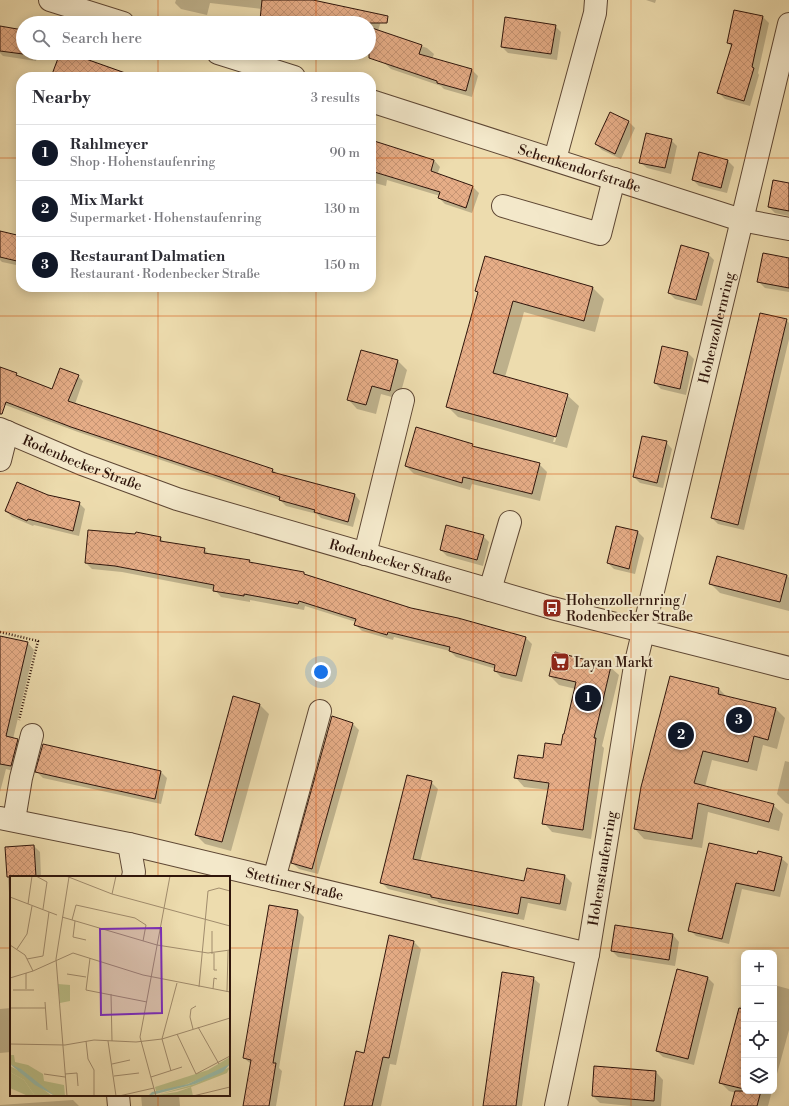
<!DOCTYPE html>
<meta charset="utf-8">
<style>
body{margin:0;font-family:"Libre Bodoni",serif;background:#f2f2f3;color:#2b2b33}
.controls{position:absolute;right:12px;bottom:12px;display:grid;overflow:hidden;border-radius:8px;box-shadow:0 2px 10px #0003}
.controls button{width:36px;height:36px;display:grid;place-items:center;padding:0;border:0;border-bottom:1px solid #e1e1e2;background:#fff;color:#2b2b33;font:20px sans-serif}
.you{position:absolute;left:321px;top:672px;width:14px;height:14px;margin:-10px;border:3px solid #fff;border-radius:50%;background:#1a73e8;box-shadow:0 0 0 6px #1a73e833}
.badge{display:grid;place-items:center;width:26px;height:26px;border-radius:50%;background:#111827;color:#fff;font-size:13px;font-weight:700}
.pin{position:absolute;translate:-50% -50%;border:2px solid #fff;box-shadow:0 1px 4px #0006}
.list{margin:0;padding:0;list-style:none}
h2{display:flex;justify-content:space-between;align-items:center;height:52px;margin:0;padding:0 16px;font-size:17px}
h2 small{font-size:13px;font-weight:400;color:#7c7c81}
.list li{display:grid;grid-template-columns:26px 1fr auto;gap:12px;align-items:center;box-sizing:border-box;height:56px;padding:0 16px;border-top:1px solid #e1e1e2}
.list b{display:block;font-size:15px;white-space:nowrap}
.list p{margin:0;font-size:13px;white-space:nowrap;color:#7c7c81}
.list em{font-size:13px;font-style:normal;color:#7c7c81}
.icon{flex:none;width:22px;height:22px;fill:none;stroke:currentColor;stroke-width:2;stroke-linecap:round;stroke-linejoin:round}
.map{position:relative;flex:none;width:789px;height:1106px;overflow:hidden}
.search{position:absolute;background:#fff;box-shadow:0 2px 10px #0003;left:16px;top:16px;width:360px;height:44px;display:flex;align-items:center;gap:10px;box-sizing:border-box;padding:0 14px;border-radius:22px;color:#7c7c81;font-size:15px}
.panel{position:absolute;background:#fff;box-shadow:0 2px 10px #0003;left:16px;top:72px;width:360px;height:220px;border-radius:16px}
.map>svg:first-child{display:block}
.shadow{fill:#0003;fill-rule:evenodd}
.building{fill:url(#building-cross-hatch);stroke:#2f150b}
.lines{fill:none;stroke-linecap:round;stroke-linejoin:round}
.minor-casing{stroke:#5e4734;stroke-width:24}
.path{stroke:#2f150b;stroke-width:2.5;stroke-dasharray:1 2;stroke-linecap:butt}
.minor{stroke:#f3e8ca;stroke-width:22}
.grid{fill:none;stroke:#d6520c;stroke-width:1;stroke-opacity:0.55}
.labels{text-anchor:middle;stroke-width:4;stroke-linejoin:round;paint-order:stroke}
.street-label{font-size:14px;fill:#2f150b;stroke:#f3e8ca}
.poi-label{font-size:14px;fill:#2f150b;stroke:#f3e8ca;text-anchor:start}
.inset-road{fill:none;stroke:#a18c6d;stroke-width:1}
.view{fill:#7b2cbf;fill-opacity:0.15;stroke:#7b2cbf;stroke-width:2}
.inset-edge{fill:none;stroke:#2f150b;stroke-width:2}
</style>
<div class="map">
<svg width="789" height="1106" viewBox="0 0 789 1106">
<defs>
<pattern id="building-cross-hatch" width="8" height="8" patternUnits="userSpaceOnUse"><rect width="8" height="8" fill="#e6ad87"/><path d="M0 0l8 8M0 8l8-8" fill="none" stroke="#c69473"/></pattern>
</defs>
<rect width="100%" height="100%" fill="#eddcae"/>
<filter id="stains"><feTurbulence type="fractalNoise" baseFrequency=".005" numOctaves="4"/><feColorMatrix values="0 0 0 0 .2 0 0 0 0 .09 0 0 0 0 .02 0 0 0 .5 -.17"/></filter>
<radialGradient id="worn" r=".72"><stop offset=".6" stop-color="#630" stop-opacity="0"/><stop offset="1" stop-color="#630" stop-opacity=".3"/></radialGradient>
<path class="shadow" d="M176,0H308L381,21L378,31L427,48L434,54L432,59L472,70L478,76L472,97L444,89L441,86L391,69L369,49V23H264L261,20L262,9L210,3L207,15L181,9L175,3Z
M646,0H656L655,3Z
M763,17L769,23L758,73L759,75L750,106L725,99L719,93L732,47L728,43Z
M555,26L561,32L557,60L508,53L502,47Z
M0,27L23,31V53H38L36,61L3,56L0,53Z
M610,114L629,122L635,128L621,159L602,150L596,144Z
M671,140L677,146L671,174L647,168L640,162Z
M371,141L434,160L440,167L437,175L473,187L479,193L472,213L445,204L439,198L440,196L387,180L386,186L371,182Z
M700,153L728,161L734,167L727,193L699,186L693,180Z
M789,184V216L775,213L769,207Z
M21,237V266L2,262L0,260V240Z
M708,254L714,260L702,306L675,299L669,293Z
M789,259V292L765,288L759,282Z
M593,288L604,299L595,332L524,312L505,377L567,395L579,406L567,448L458,417L447,406L479,293L476,291ZM565,401H567L555,442H553Z
M786,320L789,323V339L744,530L718,524L712,518Z
M361,351L398,361L407,370L399,399L381,394L376,414L357,409L348,399Z
M688,353L694,359L686,395L661,389L655,383Z
M0,368L16,374L21,379L52,390L78,376L83,381L75,404L273,470L278,475L355,495L360,501L353,527L321,518L317,514L286,506L280,500L78,432L0,403Z
M666,442L672,449L663,488L640,483L634,477Z
M472,445L475,448L539,464L547,472L540,501L472,484L470,490L414,474L406,466Z
M48,496L79,503L85,509L79,536L34,525L33,526L12,517L6,511Z
M617,527L638,532L644,538L635,574L614,569L608,563Z
M483,536L489,542L483,566L447,556L441,550Z
M160,538L165,543L204,549L210,555L249,561L252,564L303,573L307,576L410,609L525,637L532,644L522,682L501,677L495,671L496,669L456,657L450,651L394,637L393,640L362,631L355,624L356,622L305,606L304,610L250,600V602L221,597L215,590L122,572L92,569L86,563Z
M787,575L789,578V611L720,593L711,584Z
M2,637L28,643L34,650L13,739L18,740L24,746L17,772L6,769L0,792V645Z
M610,667L619,675L602,746L604,748L591,839L552,832L544,823L549,790L524,787L516,778L562,746L576,689L559,685L550,676Z
M719,689L727,697L775,708L785,718L777,749L763,745L757,771L712,760L705,787L773,805L783,814L779,831L708,812L702,848L644,839L635,829Z
M260,705L269,714L231,851L205,844L196,835Z
M332,718L353,724L359,730L318,874L299,869L292,863Z
M43,746L161,772L167,778L161,804L43,778L37,772Z
M785,761L789,762V804L786,803L777,794Z
M431,782L438,789L420,862L525,883L528,869L565,876L572,883L566,911L528,903L524,920L439,903L437,901L388,889L381,882Z
M34,846L40,852L41,877H11V922L6,848Z
M758,856L781,858L788,864L780,897L742,889L729,944L696,936L690,930Z
M298,911L304,917L279,1068L282,1071L276,1106H244L251,1064L244,1058Z
M673,935L679,942L675,966L618,957L612,951Z
M414,942L421,949L396,1065L390,1064L381,1106H345L365,1054Z
M678,970L708,978L714,984L694,1065L663,1057L657,1051Z
M533,978L540,984L522,1106H484Z
M774,985L789,989V1030L774,1085Z
M744,994V1091H772L768,1106H732L736,1093L729,1091L720,1082Z
M11,1008V1052L0,1053V1009Z
M656,1072L663,1080L661,1106H631L600,1103L593,1096Z
M141,1095H179L180,1106H142Z
M73,1100L79,1106H0V1105Z"/>
<path class="building" d="M262,0H313L388,16L387,23H286L260,20Z
M734,10L763,16L752,67L754,68L744,101L717,93L732,44L727,43Z
M505,17L556,25L551,54L501,47Z
M0,26L23,30V54L0,51Z
M369,27L422,45L419,54L472,69L466,91L437,83V81L369,58Z
M60,53H69L131,75V77H51Z
M610,112L629,121L615,154L595,144Z
M646,133L672,139L665,168L639,163Z
M371,140L434,160L431,171L473,186L466,208L438,198L440,192L371,171Z
M699,152L728,160L721,188L692,180Z
M773,180L789,183V211L768,207Z
M0,231L21,236V262L0,257Z
M681,245L709,253L696,300L668,293Z
M763,253L789,258V288L757,282Z
M485,256L593,287L584,321L513,301L493,373L568,394L556,437L446,407L478,292L475,291Z
M760,313L787,319L738,525L711,518Z
M662,346L688,352L680,389L654,383Z
M361,350L398,360L390,391L372,386L366,405L347,400Z
M0,367L17,373L16,375L52,389L60,368L79,375L68,401L273,469L272,472L355,494L348,522L314,512L315,510L279,500L280,497L71,427L6,402L2,414H0Z
M416,427L473,444L472,446L540,463L532,494L463,477L462,483L405,466Z
M642,436L667,441L657,483L633,477Z
M17,482L48,495L80,502L73,531L28,519L27,521L5,511Z
M446,525L484,535L477,560L440,550Z
M616,526L638,531L629,569L607,563Z
M88,530L135,534L136,532L161,537L160,541L205,548L204,553L250,560L249,562L304,572V574L411,608L458,618L526,637L516,676L494,671L495,665L449,651L450,647L388,632L387,635L354,625L356,619L299,601L298,604L244,594V596L213,591L214,585L115,566L85,563Z
M717,556L787,575L780,602L709,584Z
M0,636L28,642L6,736L18,739L11,766L0,764Z
M555,652L611,666L594,738H596L583,830L542,824L549,783L514,778L518,755L543,758L545,743L561,745L563,734H564L576,682L549,676Z
M670,676L719,688L718,694L776,708L768,740L754,736L748,762L703,751L694,783L774,804L769,822L698,803L692,839L634,829L641,787Z
M233,696L260,704L222,842L195,835Z
M332,716L353,723L312,869L291,863Z
M43,744L161,771L155,799L35,772Z
M407,775L432,781L413,859L524,881L527,868L565,875L560,904L521,897L518,914L431,897V895L380,883Z
M709,843L757,854L758,851L782,857L774,891L736,883L722,939L688,931Z
M34,845L36,877H7L5,847Z
M269,905L298,910L273,1063H276L269,1106H243L251,1060L243,1058Z
M615,925L673,934L669,960L611,951Z
M389,935L414,941L389,1058L383,1057L372,1106H344L356,1051L364,1053Z
M677,969L708,977L688,1059L656,1051Z
M502,972L534,977L520,1074L516,1106H483Z
M739,1008L744,1009V1089L719,1083Z
M594,1066L656,1071L654,1101L592,1096Z
M735,1091H761L757,1106H731Z"/>
<g class="lines">
<g class="minor-casing">
<g id="minor">
<path d="M50,0L123,23"/>
<path d="M218,53L294,77"/>
<path id="s1" d="M371,101L741,220L789,229"/>
<path d="M555,159L595,13L596,0"/>
<path d="M503,206L600,234L614,179"/>
<path id="s2" d="M0,429L82,464L177,499L552,608L789,668"/>
<path d="M0,460L7,432"/>
<path d="M365,554L403,400"/>
<path d="M490,590L510,522"/>
<path id="s3" d="M0,818L129,844L588,954"/>
<path d="M14,820L21,778L32,735"/>
<path d="M129,844L134,872L133,877"/>
<path d="M274,879L320,711"/>
<path d="M118,1095L119,1106"/>
<path id="s4" d="M556,1106L588,954L635,666L789,24"/>
</g>
</g>
<path class="path" d="M0,632L38,641L19,720"/>
<use href="#minor" class="minor"/>
</g>
<path class="grid" d="M158,0V23M316,0V23M473,0V1106M631,0V1106M158,53V77M316,53V77M0,158H21M371,158H789M158,287V877M316,287V1106M0,316H789M0,474H789M0,632H789M0,790H789M0,948H11M229,948H789M158,1095V1106"/>
<defs>
<g id="bus-square" transform="scale(1)"><rect x="-9" y="-9" width="18" height="18" rx="4" fill="#8f2418" stroke="#f3e8ca"/><path d="M-5-6H5V4H4V6H2V4H-2V6H-4V4H-5ZM-3.5-4V0h7V-4ZM-3.5 1.2v1.5H-2V1.2ZM2 1.2v1.5H3.5V1.2Z" fill="#fff"/></g>
<g id="supermarket-square" transform="scale(1)"><rect x="-9" y="-9" width="18" height="18" rx="4" fill="#8f2418" stroke="#f3e8ca"/><path d="M-6-5.5h2.5l.6 2H6L4.5 2H-2.5L-4.4-4H-6ZM-1.5 3.2a1.3 1.3 0 1 0 .1 0ZM3 3.2a1.3 1.3 0 1 0 .1 0Z" fill="#fff"/></g>
</defs>
<g fill-rule="evenodd">
<use href="#bus-square" x="552" y="608"/>
<use href="#supermarket-square" x="560" y="662"/>
</g>
<g class="labels">
<g class="street-label">
<text dy="5" stroke="none"><textPath href="#s1" startOffset="219">Schenkendorfstraße</textPath></text>
<text dy="5" stroke="none"><textPath href="#s4" startOffset="795">Hohenzollernring</textPath></text>
<text dy="5" stroke="none"><textPath href="#s2" startOffset="89">Rodenbecker Straße</textPath></text>
<text dy="5" stroke="none"><textPath href="#s2" startOffset="413">Rodenbecker Straße</textPath></text>
<text dy="5" stroke="none"><textPath href="#s4" startOffset="242">Hohenstaufenring</textPath></text>
<text dy="5" stroke="none"><textPath href="#s3" startOffset="302">Stettiner Straße</textPath></text>
</g>
<g class="poi-label">
<text x="566" y="605">Hohenzollernring /<tspan x="566" dy="16">Rodenbecker Straße</tspan></text>
<text x="574" y="667">Layan Markt</text>
</g>
</g>
<g transform="translate(10 876)">
<rect width="220" height="220" fill="#eddcae"/>
<path d="M0,179H4L5,186L18,189L33,198L34,205L54,209L55,220H45L24,206L13,195L0,188ZM220,181V188L212,194L170,211L146,215L145,211L198,194ZM0,190L11,196L42,220H25L14,204L0,196ZM220,191L217,197L181,211L147,219L185,208Z" fill="#bbbf88"/>
<path d="M48,108L60,109V125L50,127ZM0,196L14,204L25,220H18L0,212Z" fill="#bbbf88"/>
<path d="M181,211L183,220L147,219L167,216Z" fill="#bbbf88"/>
<path d="M0,188L11,193L45,220L25,209ZM220,188L213,196L185,208L138,220L142,216L178,208Z" fill="#99bcaa"/>
<path class="inset-road" d="M26,0L37,6L33,33M56,0L102,18L220,50M102,18L106,0M0,21L47,39M18,28L22,0M52,41L147,69L198,77L220,74M62,44L66,29L125,42L136,49L133,65M65,45L63,61L76,64M202,55V78M0,69L15,79L23,95M7,73L17,58L22,30M204,77V94H207M80,82L76,114L137,126M17,83L33,80L39,36M57,98L76,101M0,102L23,95L63,77L133,99L220,116M189,111L198,15L209,12L220,15M16,113V97M203,113L204,102L207,103M3,114H24M217,116L218,75M101,118L102,165M35,126L37,154M0,132H35M188,151L209,188M183,153L180,141L181,133L186,130M167,158L186,198L220,180M76,165L78,183L84,194V220M98,165L106,220M0,168L55,169L84,164L126,166L152,163L220,142M102,188L120,184M161,195L152,163L167,107M34,198L55,201M55,198L67,197L68,210M104,200L129,197M141,201L172,191M57,220L46,83L59,1M109,220L144,212M146,220L130,161L160,0M183,220L220,211"/>
<path class="view" d="M151,52L152,137L91,139L90,53Z"/>
<rect width="220" height="220" class="inset-edge"/>
</g>
<rect width="100%" height="100%" filter="url(#stains)"/>
<rect width="100%" height="100%" fill="url(#worn)"/>
</svg>
<div class="controls">
<button>+</button>
<button>−</button>
<button><svg class="icon" aria-label="locate" viewBox="0 0 24 24"><circle cx="12" cy="12" r="6"/><path d="M12 2v4M12 18v4M2 12h4M18 12h4"/></svg></button>
<button><svg class="icon" aria-label="layers" viewBox="0 0 24 24"><path d="M12 4l9 5-9 5-9-5zM3 14l9 5 9-5"/></svg></button>
</div>
<div class="you"></div>
<div class="pin badge" style="left:588px;top:698px">1</div>
<div class="pin badge" style="left:681px;top:735px">2</div>
<div class="pin badge" style="left:739px;top:720px">3</div>
<div class="search"><svg class="icon" aria-label="search" viewBox="0 0 24 24"><circle cx="10" cy="10" r="6"/><path d="M15 15l6 6"/></svg>Search here</div>
<section class="panel">
<h2>Nearby<small>3 results</small></h2>
<ul class="list">
<li><span class="badge">1</span><div><b>Rahlmeyer</b><p>Shop · Hohenstaufenring</p></div><em>90 m</em></li>
<li><span class="badge">2</span><div><b>Mix Markt</b><p>Supermarket · Hohenstaufenring</p></div><em>130 m</em></li>
<li><span class="badge">3</span><div><b>Restaurant Dalmatien</b><p>Restaurant · Rodenbecker Straße</p></div><em>150 m</em></li>
</ul>
</section>
</div>
